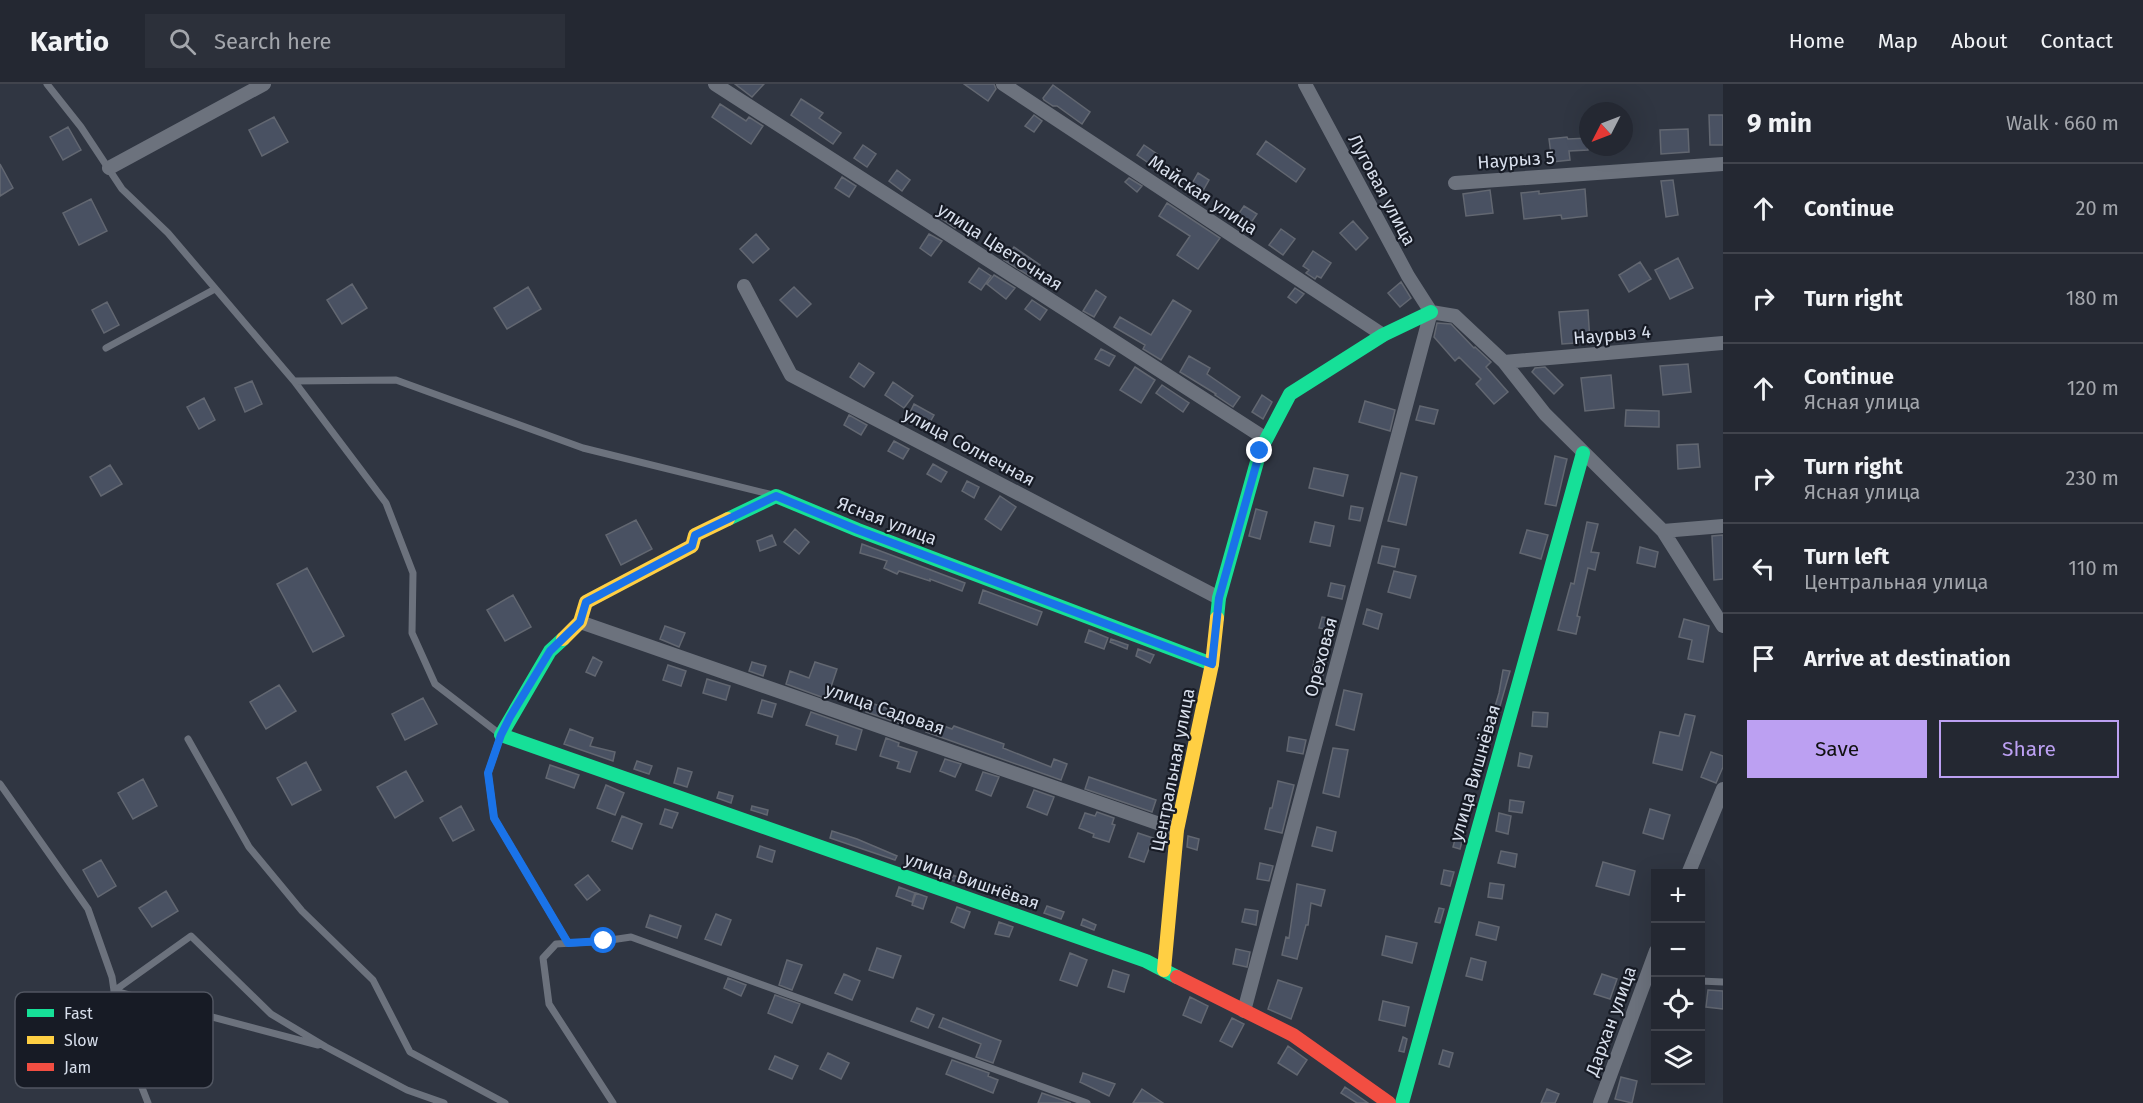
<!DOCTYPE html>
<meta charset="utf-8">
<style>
body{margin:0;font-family:"Fira Sans",sans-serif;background:#2c303a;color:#f1f3f6}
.controls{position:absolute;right:18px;bottom:18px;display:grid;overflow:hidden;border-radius:0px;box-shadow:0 6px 24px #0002}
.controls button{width:54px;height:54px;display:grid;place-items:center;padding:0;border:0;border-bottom:2px solid #41444d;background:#242832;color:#f1f3f6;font:30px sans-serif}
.compass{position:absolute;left:1579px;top:18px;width:54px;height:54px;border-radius:50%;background:#242832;box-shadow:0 6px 24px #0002;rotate:228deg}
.stop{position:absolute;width:18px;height:18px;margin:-14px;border:4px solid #1a73e8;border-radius:50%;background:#fff}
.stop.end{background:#1a73e8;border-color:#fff;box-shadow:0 2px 6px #0008}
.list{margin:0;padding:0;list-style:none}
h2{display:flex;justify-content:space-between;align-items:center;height:78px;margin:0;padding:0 24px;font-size:26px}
h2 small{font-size:20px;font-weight:400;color:#a3a6ac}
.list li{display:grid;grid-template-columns:39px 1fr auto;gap:18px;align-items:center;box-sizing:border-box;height:90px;padding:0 24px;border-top:2px solid #41444d}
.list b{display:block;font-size:22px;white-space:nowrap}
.list p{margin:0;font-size:20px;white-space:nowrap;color:#a3a6ac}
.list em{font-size:20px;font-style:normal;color:#a3a6ac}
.actions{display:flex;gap:12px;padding:18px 24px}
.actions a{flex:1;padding:14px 0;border:2px solid #bca0f2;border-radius:0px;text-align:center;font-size:21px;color:#bca0f2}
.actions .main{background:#bca0f2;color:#111}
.icon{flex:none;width:33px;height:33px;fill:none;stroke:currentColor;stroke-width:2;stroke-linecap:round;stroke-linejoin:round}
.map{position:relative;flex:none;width:1723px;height:1019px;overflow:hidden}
header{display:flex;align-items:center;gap:36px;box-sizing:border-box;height:84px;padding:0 30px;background:#242832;border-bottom:2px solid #41444d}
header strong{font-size:28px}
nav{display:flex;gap:33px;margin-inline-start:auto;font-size:21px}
.search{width:420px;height:54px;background:#2c303a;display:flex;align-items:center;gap:15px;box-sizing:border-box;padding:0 21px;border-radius:0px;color:#a3a6ac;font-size:22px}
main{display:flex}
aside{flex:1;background:#242832}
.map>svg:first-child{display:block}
.building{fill:#495162;stroke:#626771;stroke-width:1.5}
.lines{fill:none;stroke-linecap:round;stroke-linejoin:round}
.lane{stroke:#6c727d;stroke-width:7}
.street{stroke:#6c727d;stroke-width:14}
.fast{stroke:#16e098;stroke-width:14}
.slow{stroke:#ffcf43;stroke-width:14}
.jam{stroke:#f24e42;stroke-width:14}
.route{stroke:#1a73e8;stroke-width:8}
.labels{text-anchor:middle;stroke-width:4.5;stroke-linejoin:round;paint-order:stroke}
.street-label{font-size:18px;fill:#d8dfec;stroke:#171b25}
.key{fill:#171b25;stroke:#515661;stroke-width:1.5}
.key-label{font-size:16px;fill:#d8dfec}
</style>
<header>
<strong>Kartio</strong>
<div class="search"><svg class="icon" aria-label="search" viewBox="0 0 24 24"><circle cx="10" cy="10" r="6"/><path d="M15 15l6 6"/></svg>Search here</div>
<nav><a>Home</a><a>Map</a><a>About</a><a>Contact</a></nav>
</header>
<main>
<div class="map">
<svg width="1723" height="1019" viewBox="0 0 1723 1019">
<rect width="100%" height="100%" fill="#303642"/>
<path class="building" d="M735,0H764L752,13Z
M964,0H994L996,5L988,17Z
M1053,1L1090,28L1082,40L1057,22H1053L1044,16L1043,14Z
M801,15L823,29L819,34L841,49L833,60L791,31Z
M720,20L746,37L749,33L763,42L751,60L712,33Z
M1034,31L1042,37L1034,48L1025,42Z
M1709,31H1723V61H1710Z
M274,33L288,58L262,72L249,46Z
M68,43L81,66L63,76L50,53Z
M1688,45L1689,68L1661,70L1660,46Z
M1567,53L1568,55L1588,54V66L1569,67L1570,76L1552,78L1549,55Z
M1266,57L1305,85L1296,98L1257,70Z
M863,61L876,70L867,83L854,74Z
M1144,61L1157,70L1150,80L1137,71Z
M0,80L13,104L0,112Z
M897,86L910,96L902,107L889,97Z
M1198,89L1209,96L1200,112L1189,105Z
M842,93L856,102L849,113L835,104Z
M1129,94L1142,102L1137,108L1125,98Z
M1673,96L1678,131L1666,133L1661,97Z
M1585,105L1587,132L1562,135L1561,131L1524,135L1521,109L1539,107V110Z
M1490,106L1493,129L1466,132L1463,110Z
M91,115L107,147L79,161L63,129Z
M1167,119L1220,154L1198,185L1177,171L1190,152L1159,132Z
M1244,122L1257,130L1246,146L1233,138Z
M949,126L962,135L955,144L942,135Z
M1353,137L1368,154L1356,166L1340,149Z
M1281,145L1295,155L1283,171L1269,161Z
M756,150L769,165L753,179L740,165Z
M929,150L942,157L931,172L920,164Z
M1014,163L1040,181L1031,193L1004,176Z
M1313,167L1331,179L1321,194L1317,192L1315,195L1306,189L1309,186L1303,182Z
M1678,174L1693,204L1670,215L1655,186Z
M1640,178L1651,195L1629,208L1619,191Z
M979,184L991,192L981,206L969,198Z
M994,191L1015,204L1006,215L987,200Z
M1401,198L1411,214L1400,223L1388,209Z
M352,200L367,224L342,240L327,216Z
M528,203L541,225L507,245L494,224Z
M794,203L811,220L797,233L780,216Z
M1295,204L1304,210L1296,219L1288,213Z
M1096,206L1106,213L1094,233L1083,227Z
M1032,216L1047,226L1040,236L1025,225Z
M1173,216L1191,227L1161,276L1143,265L1145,261L1114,243L1120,233L1151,251Z
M107,218L119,241L104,249L92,226Z
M1588,226L1590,258L1562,260L1559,228Z
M1437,239L1451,240L1474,264L1475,263L1491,278L1486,283L1508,308L1494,320L1476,300L1481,295L1459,273L1455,277L1434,253Z
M1101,265L1115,272L1109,282L1095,275Z
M1189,272L1210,284L1207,290L1240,313L1233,323L1215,311L1216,310L1180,288Z
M859,279L874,289L864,303L850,293Z
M1688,280L1691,308L1663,311L1660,282Z
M1135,283L1155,296L1141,319L1120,306Z
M1545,283L1563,301L1554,310L1532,288L1535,284Z
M1611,291L1614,324L1585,327L1581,294Z
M252,297L262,320L245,328L235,304Z
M893,298L913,312L904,324L885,311Z
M1162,301L1189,319L1183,328L1156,309Z
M1262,311L1272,318L1263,335L1252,328Z
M204,314L215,336L199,345L187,323Z
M1365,317L1395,326L1390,347L1359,338Z
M914,320L934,331L926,345L907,335Z
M1420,322L1438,326L1434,340L1416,336Z
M1626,326L1659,327V343L1625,342Z
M849,331L867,341L861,351L844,341Z
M894,357L909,365L903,375L888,367Z
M1698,360L1700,383L1678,385L1677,361Z
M1555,372L1567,375L1556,422L1545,420Z
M933,380L947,388L941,398L927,390Z
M110,381L122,400L101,412L90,393Z
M1314,384L1348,391L1343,412L1309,404Z
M1401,389L1417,393L1406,441L1388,437Z
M967,397L979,403L974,414L962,407Z
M1000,412L1016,423L1001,446L985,435Z
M1351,422L1363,424L1360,437L1349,435Z
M1256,425L1267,428L1260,455L1249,452Z
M636,436L652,465L621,481L606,451Z
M1315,438L1334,442L1330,462L1310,458Z
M1587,438L1598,440L1591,468L1599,469L1595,486L1588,484L1577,532L1580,533L1576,550L1558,546L1571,499L1574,500Z
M795,445L809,458L799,470L784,458Z
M1527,446L1548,451L1541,475L1520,469Z
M772,451L776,461L760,467L757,457Z
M1723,451V495L1714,496L1712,452Z
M862,460L965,499L962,507L930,495V497L899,487L897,490L884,484L887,477L860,469Z
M1382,462L1399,465L1395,483L1378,479Z
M1640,463L1658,468L1655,483L1637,479Z
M307,484L344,552L313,568L277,500Z
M1394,487L1416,492L1410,514L1388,508Z
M1331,499L1345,502L1342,515L1328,512Z
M983,506L1042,528L1037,541L979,519Z
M513,511L531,543L505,557L487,526Z
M1367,525L1382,530L1378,545L1363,540Z
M1322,533L1332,535L1330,546L1319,544Z
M1684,535L1709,542L1703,578L1688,575L1692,556L1679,553Z
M665,542L685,549L679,563L660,555Z
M1089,546L1108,554L1104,565L1085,558Z
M1111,555L1128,561L1127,565L1110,558Z
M1138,565L1154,571L1150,579L1136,572Z
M593,573L602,578L595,592L586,588Z
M1314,577L1326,580L1323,591L1312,588Z
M752,578L766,582L763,592L749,587Z
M815,578L837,585L827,615L786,600L790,587L809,594Z
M668,581L686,587L681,602L663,596Z
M1503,586L1510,587L1488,664L1483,663L1499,609Z
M707,595L730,602L726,616L703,609Z
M279,601L296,627L266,645L250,618Z
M1344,606L1362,610L1354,646L1336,641Z
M423,614L437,640L405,656L392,630Z
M762,616L776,620L772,633L758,629Z
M868,618L907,631L904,641L866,628Z
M811,628L862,646L856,666L836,660L838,652L806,641Z
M1533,628L1548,629L1547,643L1532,642Z
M1685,630L1695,632L1682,686L1653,679L1660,648L1679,652Z
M930,637L952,645L954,642L1004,660L1003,664L1051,683L1054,675L1067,680L1061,696L926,648Z
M570,645L593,654L590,662L615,668L613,677L564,660Z
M1289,653L1306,656L1303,670L1287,667Z
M886,654L899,659L898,662L917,668L910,688L897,684L899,678L880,672Z
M1333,664L1348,666L1339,713L1323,709Z
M1711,668L1723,672V683L1716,699L1701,693Z
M1520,669L1532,672L1529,684L1518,682Z
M945,675L961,680L955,693L940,687Z
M637,677L652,682L649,690L634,685Z
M306,678L321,706L292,721L277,694Z
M550,681L579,691L574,704L546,694Z
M678,684L692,688L687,703L674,699Z
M406,687L423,717L395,734L377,703Z
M983,688L999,693L991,712L976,706Z
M1089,693L1156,716L1152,728L1085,705Z
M143,695L157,722L133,735L118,709Z
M1278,697L1294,701L1282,749L1265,745L1270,724H1272Z
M606,701L624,709L615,731L597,724Z
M1034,706L1054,713L1047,731L1027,723Z
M719,708L733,712L731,719L717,714Z
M1510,716L1524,718L1522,729L1509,727Z
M461,722L474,746L453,757L440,734Z
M752,722L768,726L767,731L751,726Z
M665,725L678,729L672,744L660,740Z
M1650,725L1670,731L1663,755L1643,749Z
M1097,728L1114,734L1112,740L1115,741L1109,758L1093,753L1094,750L1079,744L1085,729L1095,732Z
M1499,729L1511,732L1508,750L1496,747Z
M622,732L642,740L632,765L612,757Z
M1317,743L1336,748L1332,767L1312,762Z
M832,747L857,755L897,772L895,776L830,754Z
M1457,748L1464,750L1460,765L1453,763Z
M1138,749L1153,754L1144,778L1129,773Z
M1188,752L1199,755L1197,766L1187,763Z
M760,762L775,767L772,778L757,773Z
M1501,767L1517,770L1515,783L1498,779Z
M101,776L116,802L98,813L83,786Z
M909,776L926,782L924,786L907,781Z
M1603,778L1635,787L1629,811L1596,802Z
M1260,779L1273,782L1269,797L1257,795Z
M1444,786L1454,788L1450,802L1441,800Z
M588,791L600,806L587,816L575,801Z
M953,791L974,800L1024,817L1022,821L951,796Z
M1490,799L1504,801L1502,815L1488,813Z
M1297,800L1325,806L1321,822L1311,819L1308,841H1306L1297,875L1282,871L1286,853L1289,854Z
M899,803L915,809L912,818L896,812Z
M166,807L178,827L152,843L139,824Z
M916,809L927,813L923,825L912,821Z
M1047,822L1064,828L1061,835L1044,829Z
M957,823L970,828L964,844L951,838Z
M1439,824L1444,825L1440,839L1435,838Z
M1245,825L1258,827L1256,841L1242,838Z
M716,830L731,836L721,861L705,855Z
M650,831L681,842L677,854L646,843Z
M1083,835L1096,841L1094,846L1081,841Z
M999,838L1013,843L1009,853L995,850Z
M1479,838L1499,843L1496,856L1476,851Z
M1386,852L1417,859L1412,879L1382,871Z
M877,864L901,872L893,894L869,886Z
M1236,865L1250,868L1247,883L1233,880Z
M1070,869L1087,876L1077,902L1060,896Z
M1471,874L1486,878L1482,896L1466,892Z
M787,876L802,881L792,906L779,901Z
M1113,886L1129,891L1124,908L1108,903Z
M844,890L860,897L852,916L835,909Z
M1602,890L1617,895L1610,915L1594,910Z
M728,894L746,901L741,912L724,904Z
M1278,896L1302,904L1291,935L1268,925Z
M1708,906L1723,907V925L1706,923Z
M775,911L800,920L792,939L768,929Z
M1190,913L1208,922L1201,939L1183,931Z
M1383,917L1409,923L1405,942L1379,936Z
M917,924L934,931L928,944L911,937Z
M943,934L1001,957L993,979L976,973L981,960L939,943Z
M1232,934L1244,940L1232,963L1220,957Z
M1403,953L1407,955L1404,968L1399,967Z
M1288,962L1307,976L1297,991L1278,979Z
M1443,966L1453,969L1449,983L1439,980Z
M828,969L849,979L841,995L820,985Z
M775,972L798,982L792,995L769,985Z
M952,976L989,989L988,992L998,996L993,1009L946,990Z
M1083,989L1115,1000L1109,1012L1080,998Z
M1621,993L1637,997L1632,1019L1615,1015Z
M1345,1003L1368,1019H1357L1341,1009Z
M1142,1005L1163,1019H1133Z
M1547,1005L1559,1010L1555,1019H1541Z
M1042,1009L1071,1019H1038Z"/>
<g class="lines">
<path class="lane" d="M47,0L81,43L122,105L168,149L294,297L396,296L583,364L769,410
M106,264L215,205
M294,297L386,419L413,489L412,549L435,600L501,651L488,689L494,734L568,859
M188,655L249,763L302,827L373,896L410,968L505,1019
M0,700L88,825L112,893L120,947L148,1019
M1700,897L1723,898
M114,907L191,852L271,930L326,963L407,1006L444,1019
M114,907L318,961
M613,1019L549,920L543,874L556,860L604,857L631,853L1087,1019"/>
<path class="street" d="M715,0L1266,355
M1003,0L1383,251
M1305,0L1408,192L1431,228
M109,84L264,0
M1455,99L1723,80
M744,202L791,291L1219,514
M1431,228L1455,232L1504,278L1545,330L1663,447L1723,542
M1504,278L1723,259
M1663,447L1723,442
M580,538L1177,746
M1688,790L1723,705
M1244,927L1431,228
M1600,1019L1656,867"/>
<path class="fast" d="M728,435L776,412L858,446L1212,580
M1217,534L1219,514L1260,367L1290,310L1383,251L1431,228
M563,555L550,567L501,651L1146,877L1177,893
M1402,1019L1583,369"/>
<path class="slow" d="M563,555L580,538L586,518L692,462L695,451L728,435
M1164,886L1177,746L1212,580L1217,534"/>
<path class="jam" d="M1177,893L1293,951L1389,1019"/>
</g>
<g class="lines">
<path class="route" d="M604,857L568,859L494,734L488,689L501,651L510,633L550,567L580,538L586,518L692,462L695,451L776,412L858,446L1212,580L1219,514L1260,367"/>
</g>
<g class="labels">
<g class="street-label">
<text transform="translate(1516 76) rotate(-4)" y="6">Наурыз 5</text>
<text transform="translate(1382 106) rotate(62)" y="6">Луговая улица</text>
<text transform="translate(1203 111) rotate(34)" y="6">Майская улица</text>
<text transform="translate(1000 163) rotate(33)" y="6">улица Цветочная</text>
<text transform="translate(1612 251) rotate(-5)" y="6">Наурыз 4</text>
<text transform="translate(969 363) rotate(28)" y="6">улица Солнечная</text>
<text transform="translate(887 437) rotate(21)" y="6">Ясная улица</text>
<text transform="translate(1321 573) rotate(-75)" y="6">Ореховая</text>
<text transform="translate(885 625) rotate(19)" y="6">улица Садовая</text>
<text transform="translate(1173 686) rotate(-79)" y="6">Центральная улица</text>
<text transform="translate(1475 689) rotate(-74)" y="6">улица Вишнёвая</text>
<text transform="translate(972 797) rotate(19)" y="6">улица Вишнёвая</text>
<text transform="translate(1611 937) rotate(-70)" y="6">Дархан улица</text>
</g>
</g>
<rect x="15" y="908" width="198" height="96" rx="9" class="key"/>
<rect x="27" y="925" width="27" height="8" fill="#16e098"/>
<rect x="27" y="952" width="27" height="8" fill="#ffcf43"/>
<rect x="27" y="979" width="27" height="8" fill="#f24e42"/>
<g class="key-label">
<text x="64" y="935">Fast</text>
<text x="64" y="962">Slow</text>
<text x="64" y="989">Jam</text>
</g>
</svg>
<div class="controls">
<button>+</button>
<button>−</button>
<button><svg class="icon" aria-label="locate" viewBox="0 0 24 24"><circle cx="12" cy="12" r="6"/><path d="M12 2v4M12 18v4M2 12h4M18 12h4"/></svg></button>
<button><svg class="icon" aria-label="layers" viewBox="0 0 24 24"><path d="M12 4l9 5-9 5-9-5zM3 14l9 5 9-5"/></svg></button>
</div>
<svg class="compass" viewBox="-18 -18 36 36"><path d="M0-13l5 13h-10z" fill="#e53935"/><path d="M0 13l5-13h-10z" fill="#a3a6ac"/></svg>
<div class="stop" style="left:604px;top:857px"></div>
<div class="stop end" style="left:1260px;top:367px"></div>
</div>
<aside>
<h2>9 min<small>Walk · 660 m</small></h2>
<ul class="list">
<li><svg class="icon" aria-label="ahead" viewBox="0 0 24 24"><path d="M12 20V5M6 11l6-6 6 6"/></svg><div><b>Continue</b></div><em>20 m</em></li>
<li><svg class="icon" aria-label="right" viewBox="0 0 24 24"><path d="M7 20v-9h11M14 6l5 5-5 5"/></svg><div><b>Turn right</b></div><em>180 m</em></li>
<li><svg class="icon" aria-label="ahead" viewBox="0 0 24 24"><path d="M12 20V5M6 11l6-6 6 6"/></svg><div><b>Continue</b><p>Ясная улица</p></div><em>120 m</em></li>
<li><svg class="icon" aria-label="right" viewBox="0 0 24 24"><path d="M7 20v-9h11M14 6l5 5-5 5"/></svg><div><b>Turn right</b><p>Ясная улица</p></div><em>230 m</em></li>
<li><svg class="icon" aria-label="left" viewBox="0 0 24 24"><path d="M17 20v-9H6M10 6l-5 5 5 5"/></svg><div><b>Turn left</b><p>Центральная улица</p></div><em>110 m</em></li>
<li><svg class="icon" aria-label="arrive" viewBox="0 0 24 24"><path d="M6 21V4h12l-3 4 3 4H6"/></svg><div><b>Arrive at destination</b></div></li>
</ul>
<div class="actions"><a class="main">Save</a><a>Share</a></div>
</aside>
</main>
